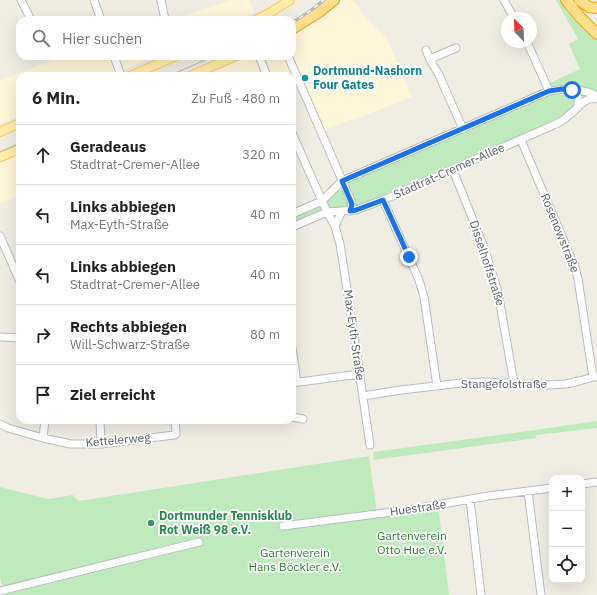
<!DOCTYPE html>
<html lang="de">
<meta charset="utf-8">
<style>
body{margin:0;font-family:"IBM Plex Sans",sans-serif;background:#f2f2f2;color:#222}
.controls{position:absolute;right:12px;bottom:12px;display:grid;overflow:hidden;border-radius:8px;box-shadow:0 4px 16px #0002}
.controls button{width:36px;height:36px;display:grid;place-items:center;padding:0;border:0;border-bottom:1px solid #e0e0e0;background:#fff;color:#222;font:20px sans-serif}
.compass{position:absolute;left:501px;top:12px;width:36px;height:36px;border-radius:50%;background:#fff;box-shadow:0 4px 16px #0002;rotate:337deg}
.stop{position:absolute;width:12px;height:12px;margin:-9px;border:3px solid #1a73e8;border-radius:50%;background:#fff}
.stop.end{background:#1a73e8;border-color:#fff;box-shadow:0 1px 4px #0008}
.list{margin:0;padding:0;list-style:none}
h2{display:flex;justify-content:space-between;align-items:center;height:52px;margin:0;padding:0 16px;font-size:17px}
h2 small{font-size:13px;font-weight:400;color:#767676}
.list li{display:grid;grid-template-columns:26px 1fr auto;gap:12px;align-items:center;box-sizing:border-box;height:60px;padding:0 16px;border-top:1px solid #e0e0e0}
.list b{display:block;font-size:15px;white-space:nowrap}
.list p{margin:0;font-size:13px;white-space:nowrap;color:#767676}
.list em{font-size:13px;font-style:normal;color:#767676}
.icon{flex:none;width:22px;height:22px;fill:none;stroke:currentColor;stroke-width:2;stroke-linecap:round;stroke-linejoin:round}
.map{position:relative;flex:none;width:597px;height:595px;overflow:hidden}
.search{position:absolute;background:#fff;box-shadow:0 4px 16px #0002;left:16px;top:16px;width:280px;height:44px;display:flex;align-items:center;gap:10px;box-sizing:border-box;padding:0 14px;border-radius:12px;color:#767676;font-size:15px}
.panel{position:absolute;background:#fff;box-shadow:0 4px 16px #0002;left:16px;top:72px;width:280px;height:352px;border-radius:12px}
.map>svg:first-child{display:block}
.commercial{fill:#fff5d9}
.green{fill:#bfeabd}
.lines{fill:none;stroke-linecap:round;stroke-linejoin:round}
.minor-casing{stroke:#b8bcc1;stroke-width:9}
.major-casing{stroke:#ffc74d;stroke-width:10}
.highway-casing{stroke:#f39f00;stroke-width:12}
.minor{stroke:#fff;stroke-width:7}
.major{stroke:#ffeea9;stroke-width:8}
.highway{stroke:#ffde8b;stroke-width:10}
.tram{stroke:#b5b6b7;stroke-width:1}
.rail-casing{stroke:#b5b6b7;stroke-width:3}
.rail{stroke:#fff;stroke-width:1.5;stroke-dasharray:4.5;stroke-linecap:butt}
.route{stroke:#1a73e8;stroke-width:5}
.culture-dot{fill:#0f9aa8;stroke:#fff;stroke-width:1.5}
.leisure-dot{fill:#2e9e5b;stroke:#fff;stroke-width:1.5}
.labels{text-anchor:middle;stroke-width:3.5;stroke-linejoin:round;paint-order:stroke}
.culture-label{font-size:12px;font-weight:bold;fill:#0d838f;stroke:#fff;text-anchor:start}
.street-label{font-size:12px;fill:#5b6066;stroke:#fff}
.leisure-label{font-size:12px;font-weight:bold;fill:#27864d;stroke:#fff;text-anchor:start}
.park-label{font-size:12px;fill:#2c842d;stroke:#fff}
</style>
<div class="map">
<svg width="597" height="595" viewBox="0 0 597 595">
<rect width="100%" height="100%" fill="#f0ede3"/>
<path class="commercial" d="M233,0H249L255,12L239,20H170Z
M344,0H353L367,19L387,39L412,97L368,114L322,130L298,77L292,79V76H203L250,56H292V36L317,22Z
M65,56H156L110,76H20V115L0,124V80Z
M20,152V195L0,204V161Z"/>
<path class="green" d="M556,0H563L597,37V92C582,86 568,84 552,86L550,83L580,69L569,44L578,39Z
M569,92C585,102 571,111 561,118L359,207L355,205L347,185V182L550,94Z
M337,190C346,189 346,197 349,203L346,208C341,209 320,211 328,200C330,196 334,193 337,190Z
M320,206H321L323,210L292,225V217Z
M597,421V428L536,435V438L374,460L373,452L535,430Z
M369,456L377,513L438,505L449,595H0V591L3,590L0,577V487L48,499L73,495L79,501Z"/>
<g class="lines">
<g class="minor-casing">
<path id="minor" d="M21,0L31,20
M94,0L101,20
M161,0L165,20
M504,0L514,18
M527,42L549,91
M456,48L430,59L433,65L439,75L463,129
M426,50L430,59
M114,56L121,76
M259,56L267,76
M288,56L352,203L350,211
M572,90L578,97V107
M292,133L327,212L335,226L340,244L347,289L370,445
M521,140L575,267L578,279L593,377
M453,170L485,250L498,292L514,383
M383,200L419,280L424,297L437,386
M292,214L322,201L342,181L549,91C565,89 582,88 597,96
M335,226L342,211
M292,227L327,212L356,210L383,200L558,123C562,121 566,118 569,115C578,109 584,96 597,99
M0,236L20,282
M0,337L20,338
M292,348L297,382
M292,383L360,374
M363,396L401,390L461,383L485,382L546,385L566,384L579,381L597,376
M292,417L303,419
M100,420L101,444
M0,424L8,428L43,438L71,444H101L174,435L176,434V432L175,420
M43,438L45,420
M582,484L597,482
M528,491L541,595
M470,500L481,595
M283,526L408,510L488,496L552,488
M0,591L199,542"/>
</g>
<g class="major-casing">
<path id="major" d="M256,20L271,12L290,0
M130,76L176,56
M190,76L236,56
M0,132L20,123
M0,157L20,149"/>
</g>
<g class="highway-casing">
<path id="highway" d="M566,0L580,17L597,34
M579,0L589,7L597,8
M292,29L319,12L334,0"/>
</g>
<use href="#minor" class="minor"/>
<use href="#major" class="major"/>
<use href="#highway" class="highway"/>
<path class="tram" d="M169,76L214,56
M0,152L20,143"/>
<g class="rail-casing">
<path id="rail" d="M292,23L310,11L324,0"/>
</g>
<use href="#rail" class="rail"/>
</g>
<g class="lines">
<path class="route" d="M409,257L383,200L356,210L350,211L352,204L342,181L549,91L562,89L572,90"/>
</g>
<circle class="culture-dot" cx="305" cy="78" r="4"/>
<circle class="leisure-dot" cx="151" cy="523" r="4"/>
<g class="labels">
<g class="culture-label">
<text x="313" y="75">Dortmund-Nashorn<tspan x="313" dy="14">Four Gates</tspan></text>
</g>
<g class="street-label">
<text transform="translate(449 171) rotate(-24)" y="4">Stadtrat-Cremer-Allee</text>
<text transform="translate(560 233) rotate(68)" y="4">Rosenowstraße</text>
<text transform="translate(487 263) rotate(72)" y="4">Disselhoffstraße</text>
<text transform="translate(354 335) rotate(82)" y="4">Max-Eyth-Straße</text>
<text x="504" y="388">Stangefolstraße</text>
<text transform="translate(118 440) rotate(-5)" y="4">Kettelerweg</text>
<text transform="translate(418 508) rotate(-8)" y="4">Huestraße</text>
</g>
<g class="leisure-label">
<text x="159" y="520">Dortmunder Tennisklub<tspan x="159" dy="14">Rot Weiß 98 e.V.</tspan></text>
</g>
<g class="park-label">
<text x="412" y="540">Gartenverein<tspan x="412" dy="14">Otto Hue e.V.</tspan></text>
<text x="295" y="557">Gartenverein<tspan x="295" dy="14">Hans Böckler e.V.</tspan></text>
</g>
</g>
</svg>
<div class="controls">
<button>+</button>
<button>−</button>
<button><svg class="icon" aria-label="locate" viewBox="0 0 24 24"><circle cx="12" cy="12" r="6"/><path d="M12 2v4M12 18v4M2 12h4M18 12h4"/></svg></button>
</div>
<svg class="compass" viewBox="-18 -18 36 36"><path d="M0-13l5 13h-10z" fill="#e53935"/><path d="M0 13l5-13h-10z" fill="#767676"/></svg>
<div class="stop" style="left:572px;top:90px"></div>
<div class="stop end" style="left:409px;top:257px"></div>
<div class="search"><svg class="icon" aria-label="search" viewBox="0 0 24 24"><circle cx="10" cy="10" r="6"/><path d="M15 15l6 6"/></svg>Hier suchen</div>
<section class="panel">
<h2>6 Min.<small>Zu Fuß · 480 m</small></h2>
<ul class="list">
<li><svg class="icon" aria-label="ahead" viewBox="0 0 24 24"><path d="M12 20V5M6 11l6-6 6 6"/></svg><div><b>Geradeaus</b><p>Stadtrat-Cremer-Allee</p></div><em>320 m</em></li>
<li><svg class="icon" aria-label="left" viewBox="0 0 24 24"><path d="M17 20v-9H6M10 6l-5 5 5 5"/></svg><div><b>Links abbiegen</b><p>Max-Eyth-Straße</p></div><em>40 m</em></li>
<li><svg class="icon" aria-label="left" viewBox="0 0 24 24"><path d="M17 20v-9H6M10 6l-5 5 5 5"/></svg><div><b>Links abbiegen</b><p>Stadtrat-Cremer-Allee</p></div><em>40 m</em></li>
<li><svg class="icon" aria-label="right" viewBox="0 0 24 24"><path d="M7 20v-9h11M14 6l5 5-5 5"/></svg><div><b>Rechts abbiegen</b><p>Will-Schwarz-Straße</p></div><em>80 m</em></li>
<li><svg class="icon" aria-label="arrive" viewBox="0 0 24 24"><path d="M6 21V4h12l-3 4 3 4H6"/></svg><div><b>Ziel erreicht</b></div></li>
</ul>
</section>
</div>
